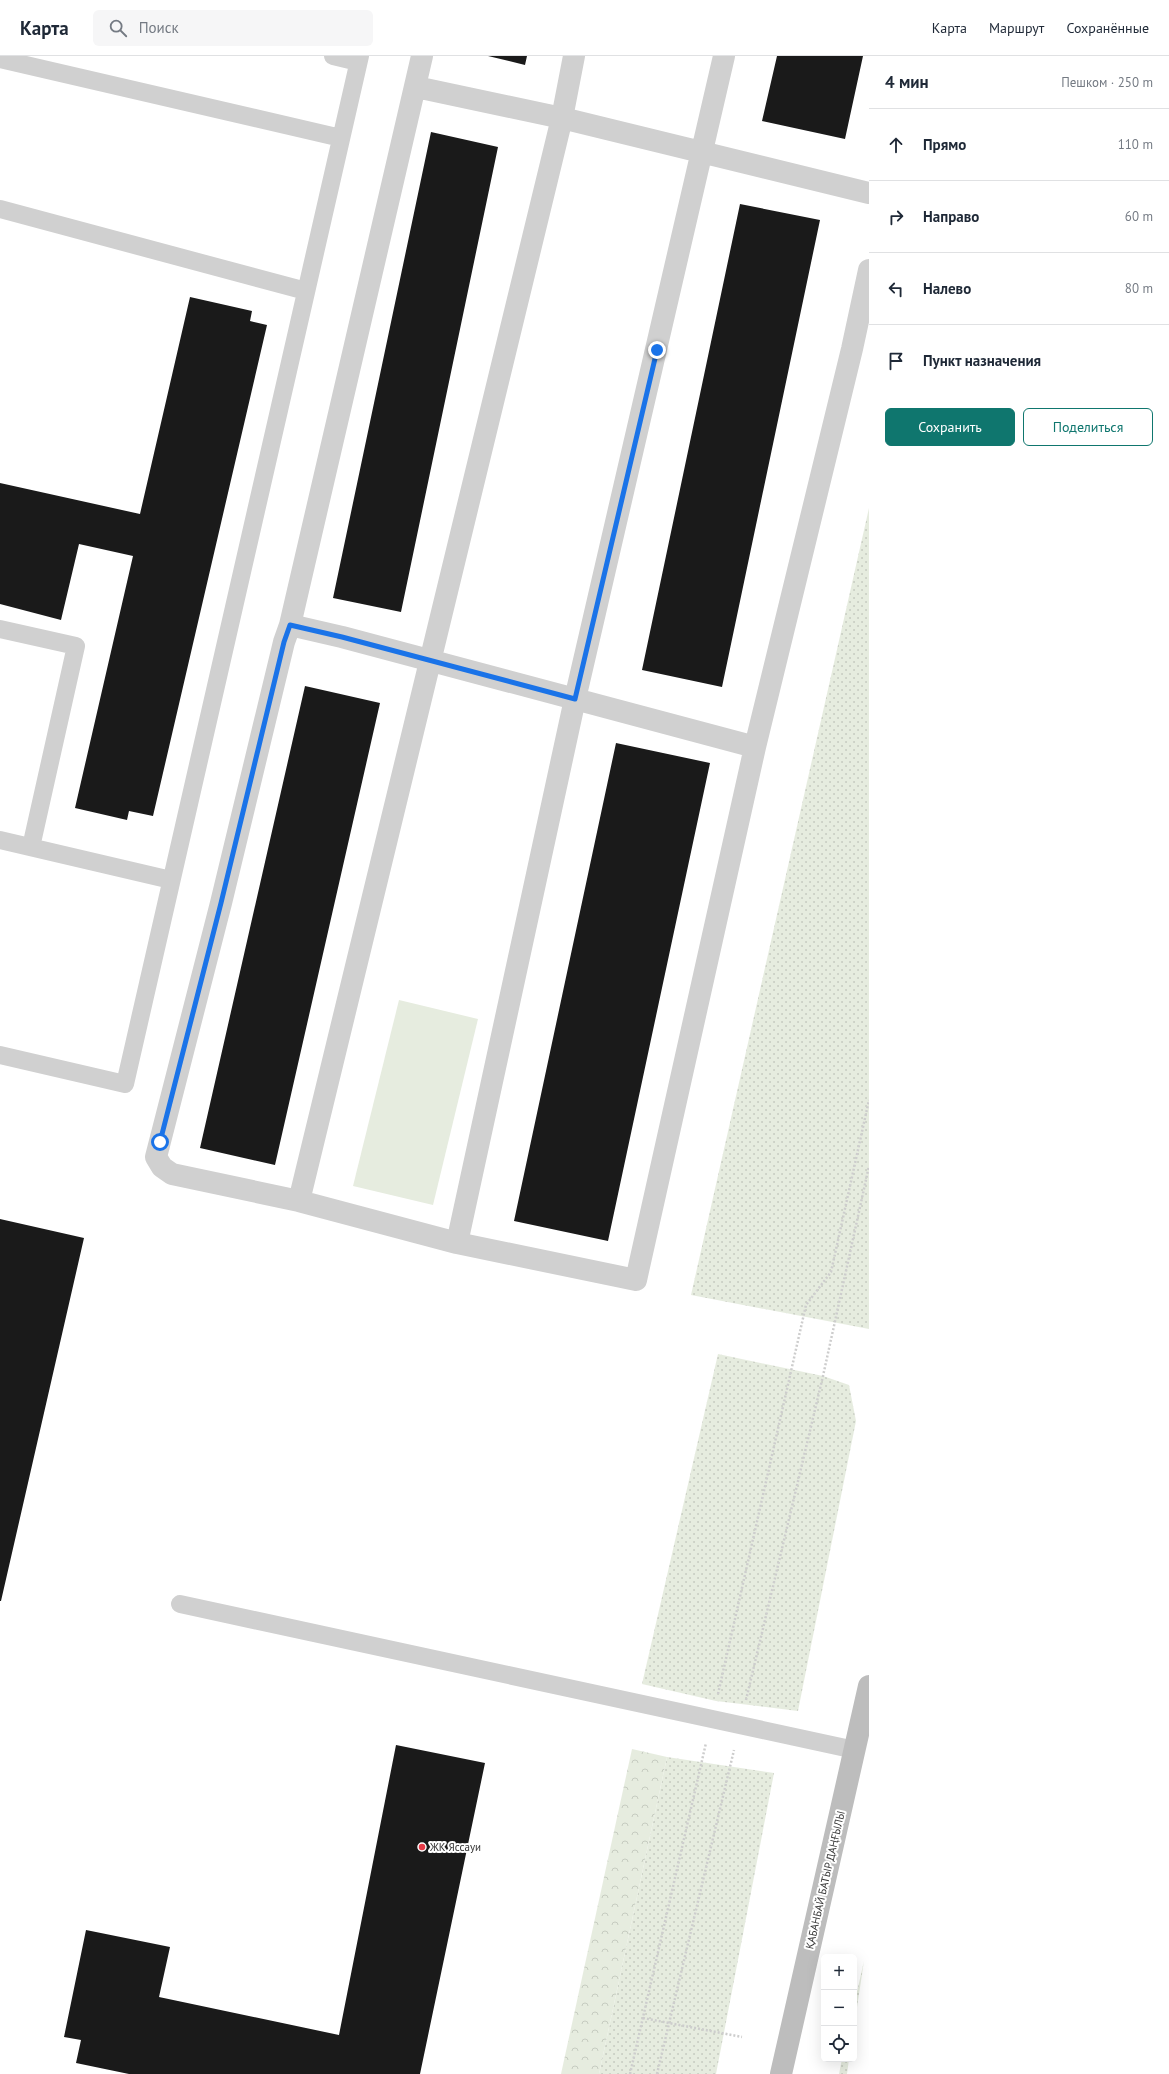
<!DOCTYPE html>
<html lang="ru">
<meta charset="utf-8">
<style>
body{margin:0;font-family:"PT Sans",sans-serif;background:#f6f6f7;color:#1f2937}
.controls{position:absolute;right:12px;bottom:12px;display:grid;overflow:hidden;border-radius:6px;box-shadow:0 4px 16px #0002}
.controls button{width:36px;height:36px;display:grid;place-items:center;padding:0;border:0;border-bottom:1px solid #e0e1e3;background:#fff;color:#1f2937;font:20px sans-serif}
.stop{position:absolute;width:12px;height:12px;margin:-9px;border:3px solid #1a73e8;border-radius:50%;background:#fff}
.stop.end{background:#1a73e8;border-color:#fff;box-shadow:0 1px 4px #0008}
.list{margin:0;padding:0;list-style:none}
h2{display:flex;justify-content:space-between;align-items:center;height:52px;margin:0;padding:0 16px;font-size:17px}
h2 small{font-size:13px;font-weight:400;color:#747a83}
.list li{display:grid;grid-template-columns:26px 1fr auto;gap:12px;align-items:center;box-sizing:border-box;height:72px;padding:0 16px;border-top:1px solid #e0e1e3}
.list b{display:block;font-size:15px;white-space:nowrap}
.list em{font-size:13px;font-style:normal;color:#747a83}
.actions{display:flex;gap:8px;padding:12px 16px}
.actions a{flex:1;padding:9px 0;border:1px solid #0f766e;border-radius:6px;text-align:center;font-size:14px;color:#0f766e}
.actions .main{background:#0f766e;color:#fff}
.icon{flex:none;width:22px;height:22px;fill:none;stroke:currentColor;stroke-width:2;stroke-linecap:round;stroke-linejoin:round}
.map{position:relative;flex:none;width:869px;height:2018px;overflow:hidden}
header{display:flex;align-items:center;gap:24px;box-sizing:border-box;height:56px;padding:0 20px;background:#fff;border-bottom:1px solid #e0e1e3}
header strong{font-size:19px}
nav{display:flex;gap:22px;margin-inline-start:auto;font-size:14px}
.search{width:280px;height:36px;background:#f6f6f7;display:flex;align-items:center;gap:10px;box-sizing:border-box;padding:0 14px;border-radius:6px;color:#747a83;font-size:15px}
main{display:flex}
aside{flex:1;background:#fff}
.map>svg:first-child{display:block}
.grass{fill:url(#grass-dots)}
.forest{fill:url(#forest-crowns)}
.garden{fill:#e6ecdf}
.building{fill:#1a1a1a}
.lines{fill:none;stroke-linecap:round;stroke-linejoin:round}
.path{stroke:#cdcdcd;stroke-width:2.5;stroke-dasharray:2 2;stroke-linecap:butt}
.service{stroke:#d0d0d0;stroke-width:18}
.minor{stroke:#d0d0d0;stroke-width:22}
.secondary{stroke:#bdbdbd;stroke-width:22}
.route{stroke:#1a73e8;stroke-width:5}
.poi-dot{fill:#e63946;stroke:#fff;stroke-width:1.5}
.labels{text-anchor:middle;stroke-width:4;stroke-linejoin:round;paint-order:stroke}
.poi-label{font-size:11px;fill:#333;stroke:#fff;text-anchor:start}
.street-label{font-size:11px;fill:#333;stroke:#fff}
</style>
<header>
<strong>Карта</strong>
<div class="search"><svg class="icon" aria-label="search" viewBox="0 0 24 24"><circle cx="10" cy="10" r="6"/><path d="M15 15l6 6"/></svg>Поиск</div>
<nav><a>Карта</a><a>Маршрут</a><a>Сохранённые</a></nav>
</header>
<main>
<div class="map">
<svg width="869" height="2018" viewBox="0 0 869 2018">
<defs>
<pattern id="grass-dots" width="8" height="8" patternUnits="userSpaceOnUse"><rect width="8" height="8" fill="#e6ecdf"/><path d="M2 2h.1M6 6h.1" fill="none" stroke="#c6cbc0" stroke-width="1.8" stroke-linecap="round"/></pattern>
<pattern id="forest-crowns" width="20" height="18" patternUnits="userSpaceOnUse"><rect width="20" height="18" fill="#e6ecdf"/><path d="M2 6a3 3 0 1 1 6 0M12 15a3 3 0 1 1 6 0" fill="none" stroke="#c6cbc0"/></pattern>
</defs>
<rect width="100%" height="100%" fill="#fff"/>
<path class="grass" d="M869,452V1273L691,1239Z
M718,1298L823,1320L849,1329L856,1365L798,1655L716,1645L642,1628Z
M667,1701L774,1717L716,2018H599Z
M864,1905L854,1971V1949Z
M842,2003H849L847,2018H839Z"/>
<path class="forest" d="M632,1693L667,1701L599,2018H561Z"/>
<path class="garden" d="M399,944L478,963L433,1149L353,1130Z"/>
<path class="building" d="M488,0H527L525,9Z
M777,0H863L845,83L762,65Z
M431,76L498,91L401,556L333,542Z
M740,148L820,164L722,631L642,614Z
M190,241L252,255L250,265L267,269L153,760L129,755L127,764L75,752L133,500L79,488L61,564L0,548V427L140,458Z
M305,630L380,647L275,1109L200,1092Z
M616,687L710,707L608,1185L514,1165Z
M0,1163L84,1182L1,1545H0Z
M396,1689L485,1707L420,2018H129L76,2007L81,1984L64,1981L86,1874L170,1891L159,1941L339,1979Z"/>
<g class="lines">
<path class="path" d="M718,1638L806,1249L831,1216L869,1044
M746,1644L823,1320L869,1110
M643,1962L742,1981
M630,2018L706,1687
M657,2018L734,1694"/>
<path class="service" d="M333,0L358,6
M0,3L341,82
M0,153L306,235
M0,573L76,590L31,791
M0,784L171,824
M0,999L125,1028L360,0
M180,1548L855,1694"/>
<path class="minor" d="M574,0L562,62L299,1145L457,1187L636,1224L755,691L852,293L869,214
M416,31L562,62L869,137
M290,569L422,0
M299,1145L172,1118L162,1111L156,1101L221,847L284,586L290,569L342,581L755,691
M457,1187L575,643L724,0"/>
<path class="secondary" d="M781,2018L869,1630"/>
</g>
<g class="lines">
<path class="route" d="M160,1086L221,847L284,586L290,569L342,581L575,643L657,294"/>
</g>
<circle class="poi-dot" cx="422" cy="1791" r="4"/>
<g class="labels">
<g class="poi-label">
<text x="430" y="1795">ЖК Яссауи</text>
</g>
<g class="street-label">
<text transform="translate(825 1824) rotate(-77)" y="4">ҚАБАНБАЙ БАТЫР ДАҢҒЫЛЫ</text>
</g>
</g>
</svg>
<div class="controls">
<button>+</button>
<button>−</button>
<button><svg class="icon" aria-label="locate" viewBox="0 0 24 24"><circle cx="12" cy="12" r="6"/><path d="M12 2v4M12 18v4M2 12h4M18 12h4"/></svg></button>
</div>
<div class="stop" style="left:160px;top:1086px"></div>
<div class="stop end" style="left:657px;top:294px"></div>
</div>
<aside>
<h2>4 мин<small>Пешком · 250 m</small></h2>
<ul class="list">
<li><svg class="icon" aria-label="ahead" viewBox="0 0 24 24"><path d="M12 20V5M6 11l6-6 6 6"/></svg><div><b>Прямо</b></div><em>110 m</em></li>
<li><svg class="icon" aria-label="right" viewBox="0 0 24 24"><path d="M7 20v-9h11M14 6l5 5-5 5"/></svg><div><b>Направо</b></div><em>60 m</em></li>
<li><svg class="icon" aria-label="left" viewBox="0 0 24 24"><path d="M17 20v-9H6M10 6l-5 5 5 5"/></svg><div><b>Налево</b></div><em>80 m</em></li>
<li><svg class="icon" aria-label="arrive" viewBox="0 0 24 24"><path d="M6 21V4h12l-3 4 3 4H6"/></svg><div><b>Пункт назначения</b></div></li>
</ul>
<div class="actions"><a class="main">Сохранить</a><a>Поделиться</a></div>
</aside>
</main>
